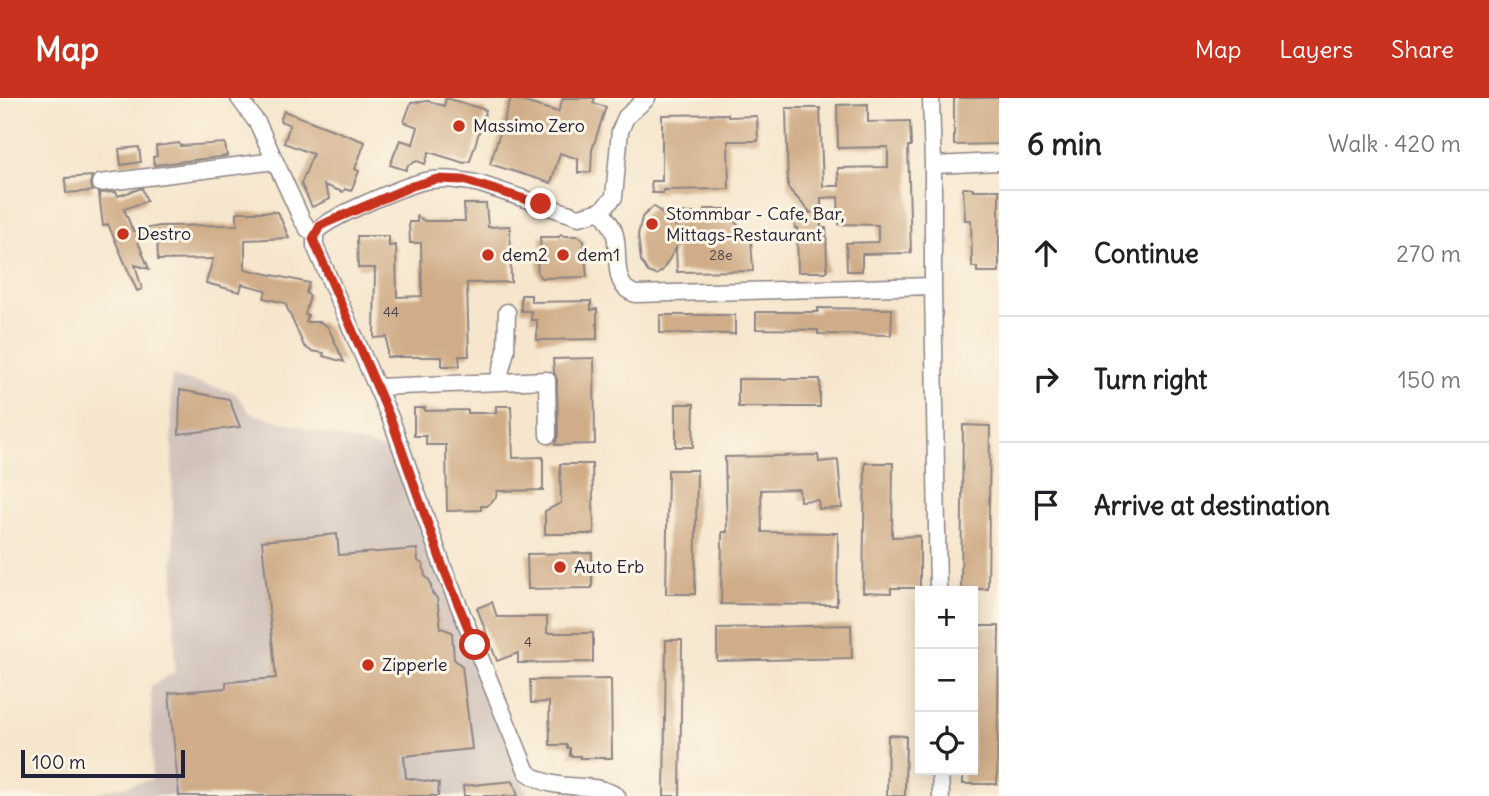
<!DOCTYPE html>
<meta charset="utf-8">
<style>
body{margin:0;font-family:Delius,sans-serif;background:#f2f2f2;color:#202124}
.controls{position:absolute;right:21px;bottom:21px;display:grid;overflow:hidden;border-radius:0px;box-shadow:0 4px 18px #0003}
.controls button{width:63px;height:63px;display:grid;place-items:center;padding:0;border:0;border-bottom:2px solid #e0e0e0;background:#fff;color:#202124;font:35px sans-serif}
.scale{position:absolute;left:21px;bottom:18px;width:164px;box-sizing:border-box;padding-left:7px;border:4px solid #22223b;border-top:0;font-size:19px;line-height:24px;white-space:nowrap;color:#22223b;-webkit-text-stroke:5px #fcf5e5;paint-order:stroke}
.stop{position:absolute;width:21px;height:21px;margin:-16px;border:5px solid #c8321e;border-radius:50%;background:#fff}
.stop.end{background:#c8321e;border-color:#fff;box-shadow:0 2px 7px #0008}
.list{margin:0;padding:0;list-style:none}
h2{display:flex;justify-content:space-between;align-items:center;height:91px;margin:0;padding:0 28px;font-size:30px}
h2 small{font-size:23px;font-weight:400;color:#757577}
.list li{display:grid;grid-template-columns:46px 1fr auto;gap:21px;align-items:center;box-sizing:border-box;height:126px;padding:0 28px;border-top:2px solid #e0e0e0}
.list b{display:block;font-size:26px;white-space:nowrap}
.list em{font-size:23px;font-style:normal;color:#757577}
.icon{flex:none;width:38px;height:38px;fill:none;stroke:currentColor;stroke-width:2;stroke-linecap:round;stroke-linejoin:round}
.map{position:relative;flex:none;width:999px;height:698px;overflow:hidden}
header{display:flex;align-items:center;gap:42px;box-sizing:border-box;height:98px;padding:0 35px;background:#c8321e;color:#fff}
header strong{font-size:33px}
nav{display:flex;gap:38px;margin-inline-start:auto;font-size:24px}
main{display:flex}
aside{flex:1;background:#fff}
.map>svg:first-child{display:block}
.industrial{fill:#cfc1ba}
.building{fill:#d0ad88}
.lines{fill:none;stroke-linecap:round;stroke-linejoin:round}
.minor-casing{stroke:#8c8484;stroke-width:19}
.minor{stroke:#fff;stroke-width:16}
.route{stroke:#c8321e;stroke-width:9}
.poi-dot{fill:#c8321e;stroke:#fcf5e5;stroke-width:2.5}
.labels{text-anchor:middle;stroke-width:6;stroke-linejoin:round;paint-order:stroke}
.number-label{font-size:14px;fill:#4e454e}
.poi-label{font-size:18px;fill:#22223b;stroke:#fcf5e5;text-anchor:start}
</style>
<header>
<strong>Map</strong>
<nav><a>Map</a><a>Layers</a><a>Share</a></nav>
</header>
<main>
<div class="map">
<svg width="999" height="698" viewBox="0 0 999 698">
<rect width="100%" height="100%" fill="#fcf5e5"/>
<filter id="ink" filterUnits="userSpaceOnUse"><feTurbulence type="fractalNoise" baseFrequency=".0143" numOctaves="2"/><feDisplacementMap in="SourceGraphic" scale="14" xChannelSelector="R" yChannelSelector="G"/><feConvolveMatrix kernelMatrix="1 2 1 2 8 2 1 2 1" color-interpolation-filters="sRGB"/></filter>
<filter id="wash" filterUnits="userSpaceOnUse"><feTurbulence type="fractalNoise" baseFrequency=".00686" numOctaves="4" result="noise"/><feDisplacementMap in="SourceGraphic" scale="28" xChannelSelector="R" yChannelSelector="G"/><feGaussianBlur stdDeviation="1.57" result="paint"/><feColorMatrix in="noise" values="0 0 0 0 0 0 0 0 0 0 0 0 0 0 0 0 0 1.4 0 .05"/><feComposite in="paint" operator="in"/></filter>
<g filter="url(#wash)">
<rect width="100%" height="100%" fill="#f6e6cd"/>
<path class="industrial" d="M171,278L235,295L250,315L397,355L528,698H83L152,681L151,588L175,574Z"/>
<g id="blocks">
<path class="building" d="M446,0L486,12L470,63L464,65L429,54L425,66L417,63L408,67L406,72L390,67L400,42L413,46L418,29L404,24L411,5L428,3L444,8Z
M511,0L558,14L563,0H595L593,5L606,9L592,52L591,74L578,75V61L560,55L551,85L490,66Z
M954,0H999V46L954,47Z
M868,6V24L910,23L911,48H908L911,155L862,156V173H847L846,145L878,144V127L839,126L838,99L821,100V130H826L827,174H798L797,130H795L794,116L811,115L788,90L786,10H820L823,88H839L838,70L888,69V49L838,50L837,7Z
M284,13L365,44L355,71L359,73L351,93L345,91L343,94L324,87L330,101L312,109L301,86L313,56L284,45L290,27L280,23Z
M728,16V19L757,18L758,43H728L729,91L663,92V95H652L651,83H662V17Z
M179,45L180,48L225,45L227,58L154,67L153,59L157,58L156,48Z
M139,49L141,64L121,67L119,51Z
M92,78L90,86L93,93L66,95L65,80Z
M142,90L147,103L124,111L133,133L160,128L237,127V114H278L289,140L245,142V171L309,185L306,195L310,198L305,217H308L306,224H320L328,229L344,264L323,258L324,255L311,253L304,248L285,205L264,200L266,192L242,186L240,194L206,185L213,161L158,162L157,137L136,139L149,171L135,167L142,191L137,193L108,126L103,128L99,95L116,94L118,98Z
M963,90H973V92H999V174H977V169H972L971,122H965Z
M464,106H486L488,129L510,128L511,184L467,185L469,258H459L460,268H442V259H387V239L374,240L375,170H358L357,138H389V148L396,147L397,199L422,198L421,145H410L409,124H417V118L425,123H465Z
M654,108L676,128V115H704V111H727L732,121L751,141L753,173L677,174L676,150L662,173L656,177L648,174L641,163L638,137L642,119Z
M561,136L563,138H579L584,143L587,179L541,180L538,176L537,162L541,159L540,139H559Z
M521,197H531V204L591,203V212L597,211V241L537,242V222H531V213H521Z
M818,210L892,211L891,237L818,236V232L756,231V214H818Z
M660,217H735V236L660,235Z
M594,260L595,346L555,347L558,337L557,282L554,274L553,261Z
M738,281H820V309H738Z
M180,292L229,301L240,329L179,336Z
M676,306H694L693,349H676Z
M496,308H511L513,360L543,359V392L497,393L496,399L487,408H481V412L447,413L446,347H426V338H414V310H425V313L468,312V315H496Z
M963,327L990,328L988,491H961Z
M818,357L819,364L838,362L842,410L819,411L818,402L800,403L799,391L761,392L762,434L838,435L837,507L721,506L722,434H727L725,359Z
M865,365H893L892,439L920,438V490H891V495L863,494Z
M560,366H592L594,436H545V413L561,405Z
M668,372H697L695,496H666Z
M337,436L339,457L417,451L418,463L423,466L425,478L430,483L432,495L437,500L441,530L452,534L454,561L462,568L472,651L404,658L406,680L439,685L438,698H179L169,595L226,590V584L276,580L262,443Z
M592,455V490L528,491L527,456Z
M492,504L497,519H547V535H593V564L518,565V555L497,563L477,510Z
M851,527L852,560L717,563V530Z
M973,528H999L997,686H963V672H973Z
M666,542H682L680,698H664Z
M611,581L612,660H580V658H570V650H567V647H550L549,604L531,605L530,582Z
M888,637L906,638L905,698H887Z
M513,683L518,698H464L463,688Z"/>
</g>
</g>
<g filter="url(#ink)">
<use href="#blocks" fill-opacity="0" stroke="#8c8484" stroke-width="2"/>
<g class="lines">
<g class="minor-casing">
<path id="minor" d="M239,0L258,26L302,122L308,131L315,135
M933,67L999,64
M100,85L275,63
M601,113C607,121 613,128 615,137C620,158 611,189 636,196L933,188V67L931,0
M315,135V148L392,324L443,469L527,674C559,698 587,680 617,698
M315,135C326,120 404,88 425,83C443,79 462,82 480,86L579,119L601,113L614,99L620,33L626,19L647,0
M933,188L938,493
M498,283L506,253L507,214
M377,289L547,282L548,337
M940,672L941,698"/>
</g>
<use href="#minor" class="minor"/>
</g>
</g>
<g class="lines" filter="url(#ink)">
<path class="route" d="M475,547L443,469L392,324L313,141L320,128L328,124L412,88L437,81L463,82L541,106"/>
</g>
<g class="poi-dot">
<circle cx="459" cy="28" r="7"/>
<circle cx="652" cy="126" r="7"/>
<circle cx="123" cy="136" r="7"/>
<circle cx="488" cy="157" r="7"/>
<circle cx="563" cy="157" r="7"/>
<circle cx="560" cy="469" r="7"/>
<circle cx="368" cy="567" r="7"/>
</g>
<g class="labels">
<g class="number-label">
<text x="721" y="162">28e</text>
<text x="391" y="219">44</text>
<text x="528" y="549">4</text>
</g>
<g class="poi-label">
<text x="473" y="34">Massimo Zero</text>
<text x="666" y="122">Stommbar - Cafe, Bar,<tspan x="666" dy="21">Mittags-Restaurant</tspan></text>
<text x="137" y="142">Destro</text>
<text x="502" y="163">dem2</text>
<text x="577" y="163">dem1</text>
<text x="574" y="475">Auto Erb</text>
<text x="382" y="573">Zipperle</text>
</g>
</g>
</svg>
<div class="controls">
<button>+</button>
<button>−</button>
<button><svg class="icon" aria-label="locate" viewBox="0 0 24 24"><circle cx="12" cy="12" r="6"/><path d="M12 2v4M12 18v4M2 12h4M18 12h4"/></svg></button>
</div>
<div class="scale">100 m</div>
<div class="stop" style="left:475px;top:547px"></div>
<div class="stop end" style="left:541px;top:106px"></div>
</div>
<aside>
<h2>6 min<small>Walk · 420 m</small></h2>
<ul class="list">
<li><svg class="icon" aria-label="ahead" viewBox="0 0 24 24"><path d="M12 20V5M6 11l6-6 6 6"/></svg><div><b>Continue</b></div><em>270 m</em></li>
<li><svg class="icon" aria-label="right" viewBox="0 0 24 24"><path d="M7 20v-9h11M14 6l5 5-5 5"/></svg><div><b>Turn right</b></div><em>150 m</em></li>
<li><svg class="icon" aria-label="arrive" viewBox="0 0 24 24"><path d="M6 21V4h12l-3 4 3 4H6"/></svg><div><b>Arrive at destination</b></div></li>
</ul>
</aside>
</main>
